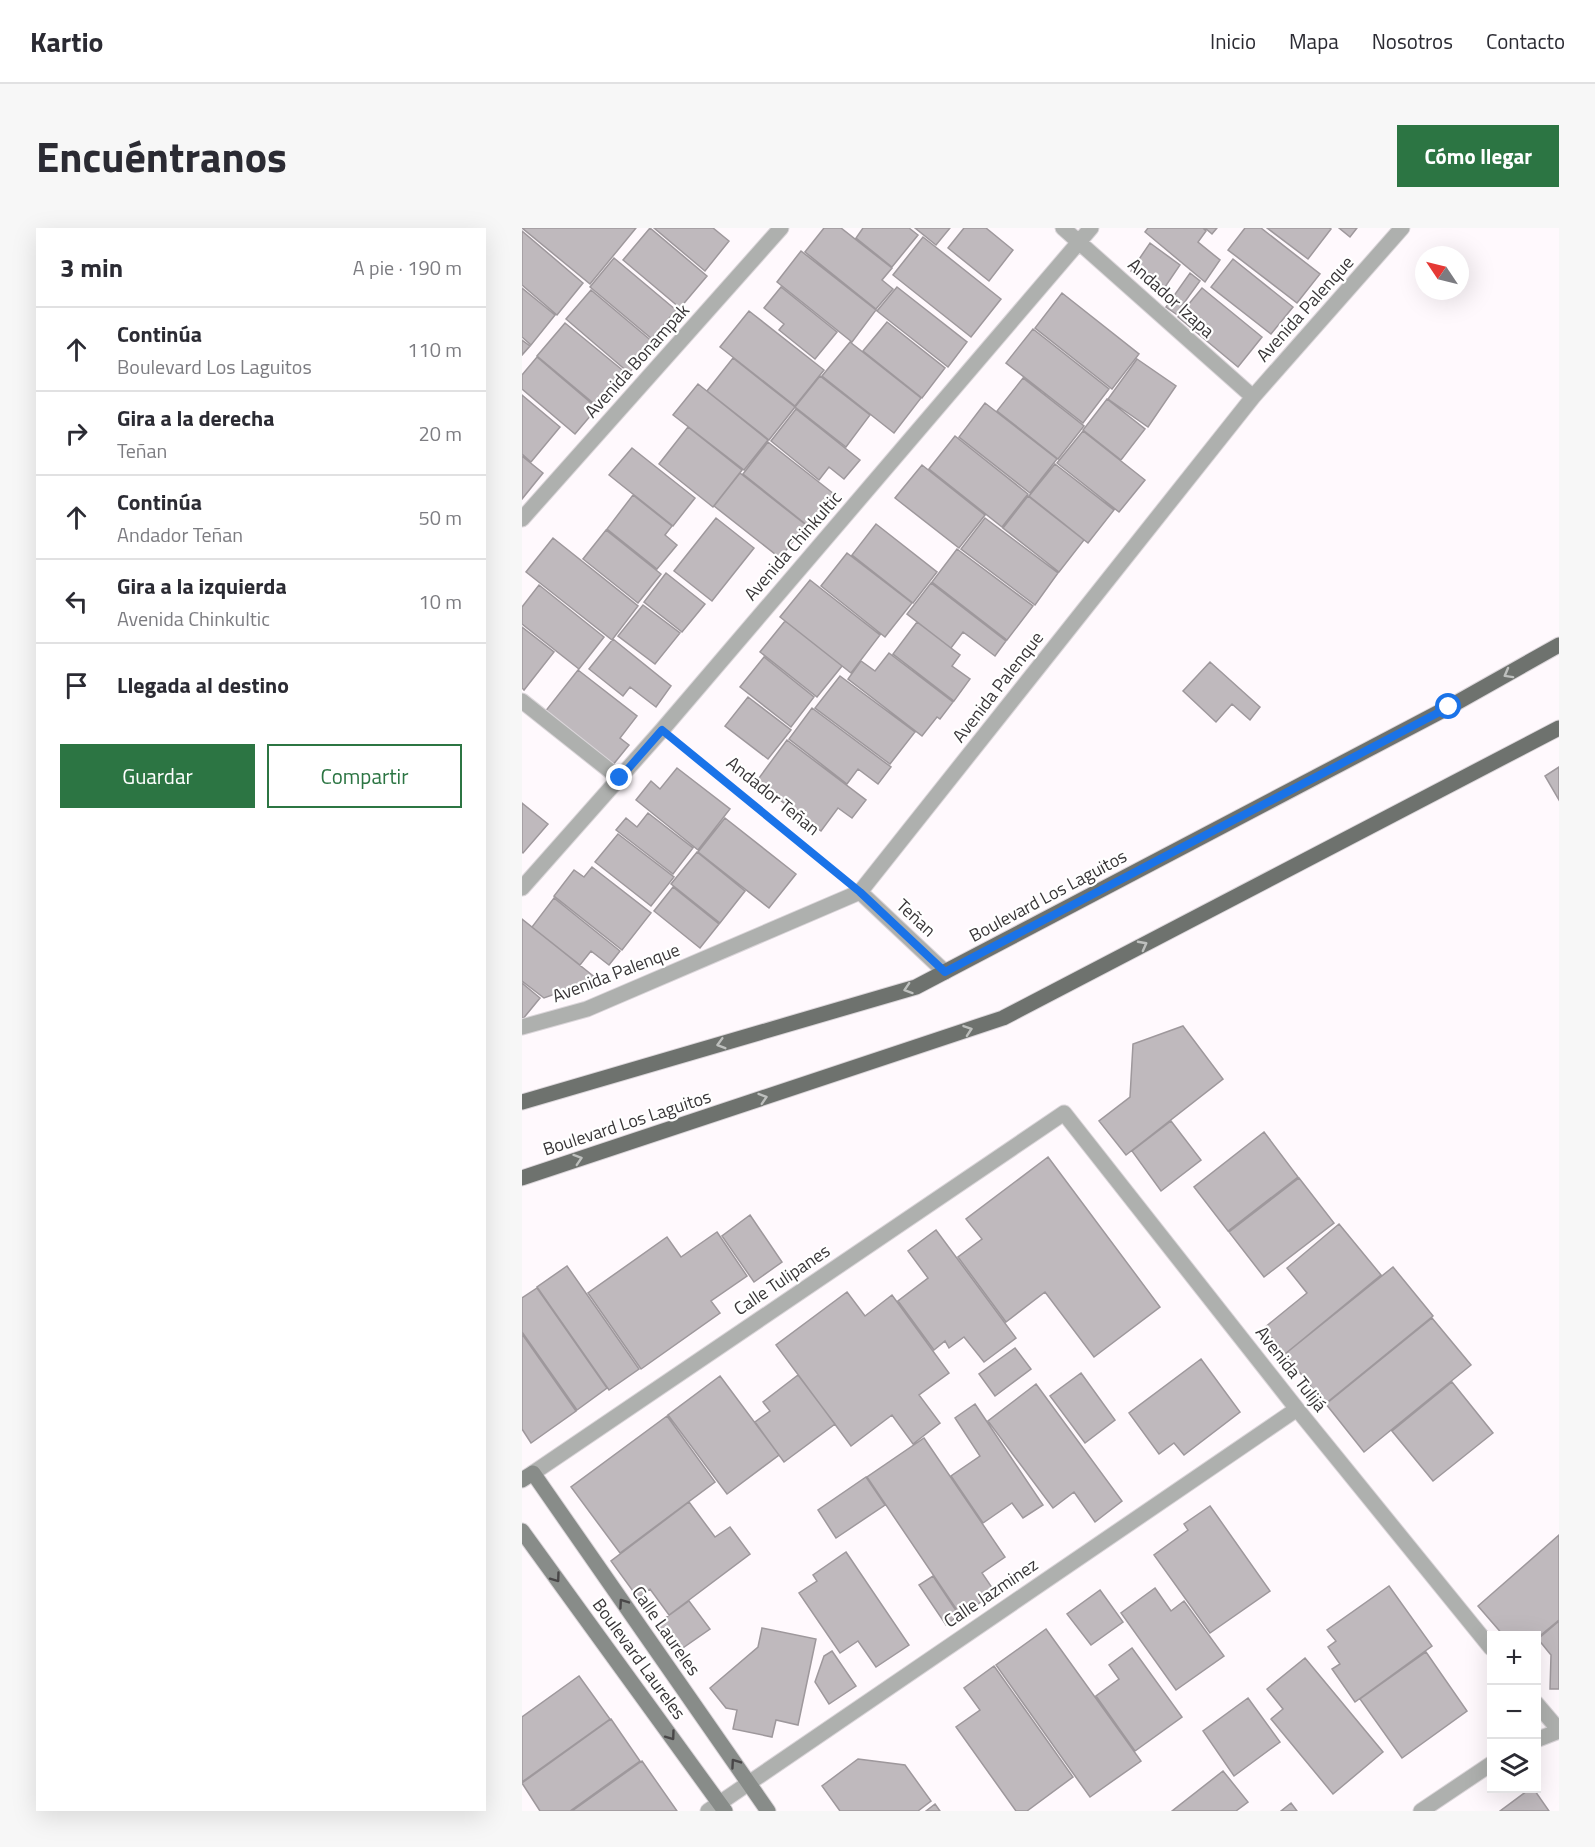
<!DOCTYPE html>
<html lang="es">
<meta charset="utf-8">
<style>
body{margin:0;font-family:"Titillium Web",sans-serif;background:#f7f7f7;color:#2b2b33}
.controls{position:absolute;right:18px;bottom:18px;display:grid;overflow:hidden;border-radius:0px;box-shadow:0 6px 24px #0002}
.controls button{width:54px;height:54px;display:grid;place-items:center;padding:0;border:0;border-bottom:2px solid #e1e1e2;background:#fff;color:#2b2b33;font:30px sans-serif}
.compass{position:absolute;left:893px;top:18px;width:54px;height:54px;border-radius:50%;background:#fff;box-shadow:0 6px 24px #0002;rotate:305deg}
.stop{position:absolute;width:18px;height:18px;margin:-14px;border:4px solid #1a73e8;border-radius:50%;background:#fff}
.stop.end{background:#1a73e8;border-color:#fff;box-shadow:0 2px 6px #0008}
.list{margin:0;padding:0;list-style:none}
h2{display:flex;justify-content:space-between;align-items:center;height:78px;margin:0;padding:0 24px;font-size:26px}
h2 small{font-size:20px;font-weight:400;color:#7c7c81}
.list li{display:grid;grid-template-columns:39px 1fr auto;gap:18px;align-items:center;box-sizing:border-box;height:84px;padding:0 24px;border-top:2px solid #e1e1e2}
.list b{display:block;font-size:22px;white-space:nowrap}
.list p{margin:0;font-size:20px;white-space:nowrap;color:#7c7c81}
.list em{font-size:20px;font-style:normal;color:#7c7c81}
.actions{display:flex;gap:12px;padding:18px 24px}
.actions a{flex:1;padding:14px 0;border:2px solid #2c7543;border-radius:0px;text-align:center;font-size:21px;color:#2c7543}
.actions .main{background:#2c7543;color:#fff}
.icon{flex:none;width:33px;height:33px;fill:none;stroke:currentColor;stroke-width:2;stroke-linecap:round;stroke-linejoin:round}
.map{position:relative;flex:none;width:1037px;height:1583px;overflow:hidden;border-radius:0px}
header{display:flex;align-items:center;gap:36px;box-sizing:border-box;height:84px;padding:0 30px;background:#fff;border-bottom:2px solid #e1e1e2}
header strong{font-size:28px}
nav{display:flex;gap:33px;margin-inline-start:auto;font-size:21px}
.intro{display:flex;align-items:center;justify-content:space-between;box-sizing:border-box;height:144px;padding:0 36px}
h1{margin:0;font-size:42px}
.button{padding:15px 27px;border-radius:0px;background:#2c7543;color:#fff;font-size:21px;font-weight:700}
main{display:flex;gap:36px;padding:0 36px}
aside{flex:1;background:#fff;border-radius:0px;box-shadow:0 6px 24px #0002}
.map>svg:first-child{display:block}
.building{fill:#bfb9bd;stroke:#9e989c;stroke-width:1.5}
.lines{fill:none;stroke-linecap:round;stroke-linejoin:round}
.street-casing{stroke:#dbd6da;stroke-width:17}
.secondary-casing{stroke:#dbd6da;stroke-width:17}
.primary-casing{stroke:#dbd6da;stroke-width:17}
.path{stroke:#a8a4a7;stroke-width:4;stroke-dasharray:4.5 4.5;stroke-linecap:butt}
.street{stroke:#aeb0ae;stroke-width:15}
.secondary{stroke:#888c89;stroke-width:15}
.primary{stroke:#6e726e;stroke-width:15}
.oneway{stroke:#bec0be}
.oneway2{stroke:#494748}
.route{stroke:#1a73e8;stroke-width:8}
.labels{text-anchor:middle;stroke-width:4.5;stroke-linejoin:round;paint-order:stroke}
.street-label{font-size:18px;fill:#393638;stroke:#fff}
</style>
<header>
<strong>Kartio</strong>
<nav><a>Inicio</a><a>Mapa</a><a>Nosotros</a><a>Contacto</a></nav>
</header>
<div class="intro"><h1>Encuéntranos</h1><a class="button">Cómo llegar</a></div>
<main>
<aside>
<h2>3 min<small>A pie · 190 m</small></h2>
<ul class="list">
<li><svg class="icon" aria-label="ahead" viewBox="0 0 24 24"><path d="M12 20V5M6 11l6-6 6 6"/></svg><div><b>Continúa</b><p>Boulevard Los Laguitos</p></div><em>110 m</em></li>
<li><svg class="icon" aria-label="right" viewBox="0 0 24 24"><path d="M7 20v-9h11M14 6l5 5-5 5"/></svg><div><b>Gira a la derecha</b><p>Teñan</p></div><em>20 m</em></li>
<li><svg class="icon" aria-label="ahead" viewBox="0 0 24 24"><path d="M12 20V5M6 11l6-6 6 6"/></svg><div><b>Continúa</b><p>Andador Teñan</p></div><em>50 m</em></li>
<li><svg class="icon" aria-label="left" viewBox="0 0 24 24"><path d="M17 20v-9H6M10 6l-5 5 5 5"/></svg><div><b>Gira a la izquierda</b><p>Avenida Chinkultic</p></div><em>10 m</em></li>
<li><svg class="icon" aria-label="arrive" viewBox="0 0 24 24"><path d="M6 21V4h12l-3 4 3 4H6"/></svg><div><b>Llegada al destino</b></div></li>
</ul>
<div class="actions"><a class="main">Guardar</a><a>Compartir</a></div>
</aside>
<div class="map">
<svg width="1037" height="1583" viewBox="0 0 1037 1583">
<rect width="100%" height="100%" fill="#fff9fd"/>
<path class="building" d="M0,0H114L68,56Z
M128,0L185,48L158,80L101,32Z
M132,0H191L207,13L183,43Z
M302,0H319L370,40L360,52L371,61L354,81L283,24Z
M341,0H387L396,7L370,39L334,10Z
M393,0H428L414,17Z
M442,0H464L491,22L467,53L426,20Z
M626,0H681L684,3L676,14L698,32L683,54L623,4Z
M683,0H695L690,6Z
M723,0H739L798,46L775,75L706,22Z
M745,0H807L809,1L786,31Z
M817,0H835L828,9Z
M0,3L61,55L35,87L0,57Z
M401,9L479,71L449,109L371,47Z
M628,15L658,37L639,65L609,43Z
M279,23L354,82L330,114L255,54Z
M92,30L154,82L130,111L68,59Z
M711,31L771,79L749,106L689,59Z
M668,45L678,53L654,86L644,79Z
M259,59L315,104L293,131L257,102L262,96L242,80Z
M375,59L445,114L426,139L355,83Z
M0,60L33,87L9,117L0,109Z
M680,60L740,109L716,139L656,89Z
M69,62L132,115L107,145L44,91Z
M540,65L617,126L590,161L513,100Z
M227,83L302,142L273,178L198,119Z
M365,94L423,140L400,170L341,123Z
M43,95L104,145L76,179L15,128Z
M511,101L587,161L561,195L484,135Z
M0,112L8,118L0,127Z
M328,114L399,170L372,205L300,148Z
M15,129L75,180L53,206L0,161V147Z
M211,130L273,179L247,212L185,163Z
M615,131L654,158L626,199L586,171Z
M298,148L348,187L324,219L273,179Z
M501,150L562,198L536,231L475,183Z
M176,156L246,212L222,242L151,187Z
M0,167L38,199L9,234L0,226Z
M585,171L623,201L599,232L561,202Z
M463,175L535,231L508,265L437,209Z
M274,181L338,232L322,251L307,239L297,252L249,213Z
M166,199L220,242L191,279L137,236Z
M561,203L623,252L597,284L535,235Z
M433,208L506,266L480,299L407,241Z
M246,214L312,266L286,298L221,246Z
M110,220L173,270L151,298L87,247Z
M0,228L21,245L0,271Z
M533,236L592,282L566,315L507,268Z
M400,237L463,287L437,320L373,270Z
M218,245L284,297L258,330L192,278Z
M111,267L150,298L143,307L155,317L135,341L85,301Z
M506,268L562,312L537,344L481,300Z
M194,290L232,320L190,373L152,343Z
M463,290L536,345L513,377L439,321Z
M354,296L415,344L391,375L330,327Z
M84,302L139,346L116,375L61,331Z
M31,310L116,378L90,412L4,344Z
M435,321L511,378L485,412L410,354Z
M325,325L390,375L363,409L299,358Z
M144,345L183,376L160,404L122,374Z
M288,352L358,407L329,445L258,389Z
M409,355L484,413L473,428L441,404L429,420L385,386Z
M17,357L82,409L57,441L0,396V379Z
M121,377L158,405L133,436L96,408Z
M263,393L320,438L295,469L238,424Z
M395,394L438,427L430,438L448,451L432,473L371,426Z
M0,399L32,424L2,462L0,460Z
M91,411L149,458L134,479L108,459L101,468L67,441Z
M367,425L431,474L418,491L415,489L400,508L326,451L339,433L353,443Z
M242,429L292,469L269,499L218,459Z
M688,434L738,479L728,492L710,476L694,494L661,463Z
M56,442L115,488L98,510L107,517L90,538L22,485Z
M318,448L393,504L368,536L293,480Z
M226,469L269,502L246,531L203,498Z
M290,480L369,539L356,556L336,541L325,556L267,511Z
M265,512L344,572L330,590L316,580L299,603L234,554Z
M1037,539V572L1023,548Z
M155,540L208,581L176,622L114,572L129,553L138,561Z
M0,575L26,596L1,625L0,624Z
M126,585L171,620L151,646L94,602L104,590L115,599Z
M203,590L274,646L247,680L176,624Z
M96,606L152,649L129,678L73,634Z
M175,624L223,663L198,695L149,656Z
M70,639L129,685L100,722L32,668L52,642L62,649Z
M151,659L197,696L178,720L132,683Z
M32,670L98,723L87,737L69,723L58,737L10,699Z
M0,691L75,751L22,770L0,753Z
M0,755L18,770L0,792Z
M661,798L701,851L604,927L577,893L608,869L611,816Z
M649,893L679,932L639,963L610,923Z
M742,904L776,949L706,1003L672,959Z
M526,929L638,1079L572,1129L523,1064L484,1094L436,1029L460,1011L444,991Z
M777,950L812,995L742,1049L707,1004Z
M228,987L260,1034L232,1054L200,1008Z
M817,996L859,1047L763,1126L742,1100L785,1065L765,1040Z
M414,1002L494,1110L462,1134L442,1109L427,1120L423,1113L412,1122L376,1073L406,1050L386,1023Z
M195,1004L225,1048L189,1073L198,1085L119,1141L66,1065L145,1009L159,1029Z
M45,1038L117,1141L87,1162L15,1059Z
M871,1039L911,1088L803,1176L763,1126Z
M15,1060L85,1160L55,1182L0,1104V1070Z
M325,1064L343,1088L370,1067L427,1145L397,1167L418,1195L391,1216L370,1187L329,1218L254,1117Z
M910,1090L949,1137L842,1224L804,1176Z
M0,1106L54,1183L9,1215L0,1201Z
M493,1120L509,1141L473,1168L457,1146Z
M679,1131L718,1184L662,1227L652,1215L637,1226L607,1185Z
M559,1145L593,1192L563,1215L528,1168Z
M276,1147L313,1196L262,1234L233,1194L248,1183L241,1174Z
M198,1148L257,1227L205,1266L146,1187Z
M930,1154L971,1205L911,1253L870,1203Z
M514,1156L600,1273L573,1294L552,1264L531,1280L466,1193Z
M453,1176L521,1277L501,1290L490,1275L461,1295L429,1248L458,1228L433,1190Z
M145,1188L193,1254L98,1325L49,1259Z
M402,1210L483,1329L460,1345L473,1364L439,1388L345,1249Z
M344,1249L363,1277L314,1310L296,1282Z
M167,1274L193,1309L208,1299L228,1326L147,1387L128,1361L116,1370L89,1333Z
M688,1278L748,1363L688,1405L632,1327L666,1302L662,1296Z
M1037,1307V1392L1014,1411V1408H982L956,1378Z
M324,1324L387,1417L354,1439L336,1413L318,1425L277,1365L295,1353L291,1347Z
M411,1348L437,1387L424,1397L397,1357Z
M867,1358L910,1418L833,1474L810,1441L818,1436L806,1419L814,1413L805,1402Z
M633,1360L649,1383L662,1373L702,1428L654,1462L599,1385Z
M578,1362L601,1394L569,1417L545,1386Z
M167,1373L188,1401L155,1424L135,1396Z
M1037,1393V1461H1028L1029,1427L1016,1411Z
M240,1400L294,1411L276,1497L254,1492L250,1509L211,1501L215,1482L204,1480L188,1460L236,1419Z
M524,1401L619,1533L568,1569L474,1437Z
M610,1420L660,1489L613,1523L574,1468L597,1451L587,1437Z
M310,1423L334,1458L307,1476L293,1454L302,1428Z
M904,1424L945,1483L880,1530L838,1471Z
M783,1430L861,1524L811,1566L749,1491L761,1481L745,1461Z
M472,1438L551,1549L505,1583H494L434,1499L458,1482L442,1460Z
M57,1448L88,1491L0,1554V1489Z
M726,1470L758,1514L712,1548L681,1503Z
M89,1491L118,1533L48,1583H18L0,1555Z
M336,1531L383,1537L409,1573L396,1583H318L300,1558Z
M120,1533L155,1583H50Z
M701,1543L726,1574L714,1583H650Z
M1009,1560H1011L1027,1583H978Z
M769,1575L775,1583H759Z
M413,1576L418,1583H404Z"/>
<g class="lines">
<g class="street-casing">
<path id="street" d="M541,0L731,169
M0,291L259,0
M0,473L97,550
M0,660L140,502L569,0
M338,664L423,744
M0,799L65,781L338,664L731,169L880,0
M11,1245L542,885L775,1181L969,1420
M1014,1475L1037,1502
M1014,1512L1037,1503
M186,1583L775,1181
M899,1583L969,1536"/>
</g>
<g class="secondary-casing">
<path id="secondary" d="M0,1252L11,1245L246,1583
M0,1303L203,1583"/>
</g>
<g class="primary-casing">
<path id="primary" d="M0,874L394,759L927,479L1037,417
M0,950L481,790L1037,500"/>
</g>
<path class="path" d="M159,517L315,646"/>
<use href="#street" class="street"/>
<use href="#secondary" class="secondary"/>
<use href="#primary" class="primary"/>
</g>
<defs><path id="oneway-chevron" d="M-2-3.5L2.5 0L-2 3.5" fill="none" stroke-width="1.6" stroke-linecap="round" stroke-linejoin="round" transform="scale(1.5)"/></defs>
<g class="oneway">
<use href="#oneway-chevron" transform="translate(986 446) rotate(151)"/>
<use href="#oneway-chevron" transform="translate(621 717) rotate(-28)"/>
<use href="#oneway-chevron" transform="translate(386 761) rotate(162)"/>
<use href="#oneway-chevron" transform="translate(446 802) rotate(-19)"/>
<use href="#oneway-chevron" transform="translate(199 816) rotate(164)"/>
<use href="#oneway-chevron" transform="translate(241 870) rotate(-18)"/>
<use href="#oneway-chevron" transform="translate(56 931) rotate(-18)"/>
</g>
<g class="oneway2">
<use href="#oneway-chevron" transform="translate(34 1350) rotate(54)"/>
<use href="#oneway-chevron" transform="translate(101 1375) rotate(-125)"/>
<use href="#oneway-chevron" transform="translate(149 1508) rotate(54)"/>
<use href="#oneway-chevron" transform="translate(213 1535) rotate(-125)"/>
</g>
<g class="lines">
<path class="route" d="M98,550L140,502L338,664L423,744L927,479"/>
</g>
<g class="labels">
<g class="street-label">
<text transform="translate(649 70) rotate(42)" y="6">Andador Izapa</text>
<text transform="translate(783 81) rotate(-48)" y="6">Avenida Palenque</text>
<text transform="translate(115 133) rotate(-48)" y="6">Avenida Bonampak</text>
<text transform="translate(271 318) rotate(-49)" y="6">Avenida Chinkultic</text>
<text transform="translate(476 459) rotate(-52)" y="6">Avenida Palenque</text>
<text transform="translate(251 568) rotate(39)" y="6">Andador Teñan</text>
<text transform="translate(526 668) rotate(-28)" y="6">Boulevard Los Laguitos</text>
<text transform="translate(394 690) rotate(43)" y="6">Teñan</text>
<text transform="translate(94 745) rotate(-21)" y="6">Avenida Palenque</text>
<text transform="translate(105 895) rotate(-18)" y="6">Boulevard Los Laguitos</text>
<text transform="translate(260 1052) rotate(-34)" y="6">Calle Tulipanes</text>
<text transform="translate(769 1141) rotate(52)" y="6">Avenida Tulijá</text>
<text transform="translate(469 1365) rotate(-34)" y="6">Calle Jazminez</text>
<text transform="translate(144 1403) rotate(55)" y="6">Calle Laureles</text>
<text transform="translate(117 1431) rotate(54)" y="6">Boulevard Laureles</text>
</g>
</g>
</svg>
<div class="controls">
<button>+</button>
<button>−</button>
<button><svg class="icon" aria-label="layers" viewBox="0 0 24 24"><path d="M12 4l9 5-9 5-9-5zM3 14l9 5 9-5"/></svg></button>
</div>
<svg class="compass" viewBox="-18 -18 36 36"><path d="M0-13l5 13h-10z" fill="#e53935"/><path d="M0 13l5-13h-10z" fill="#7c7c81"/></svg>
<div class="stop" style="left:927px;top:479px"></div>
<div class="stop end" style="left:98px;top:550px"></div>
</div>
</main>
